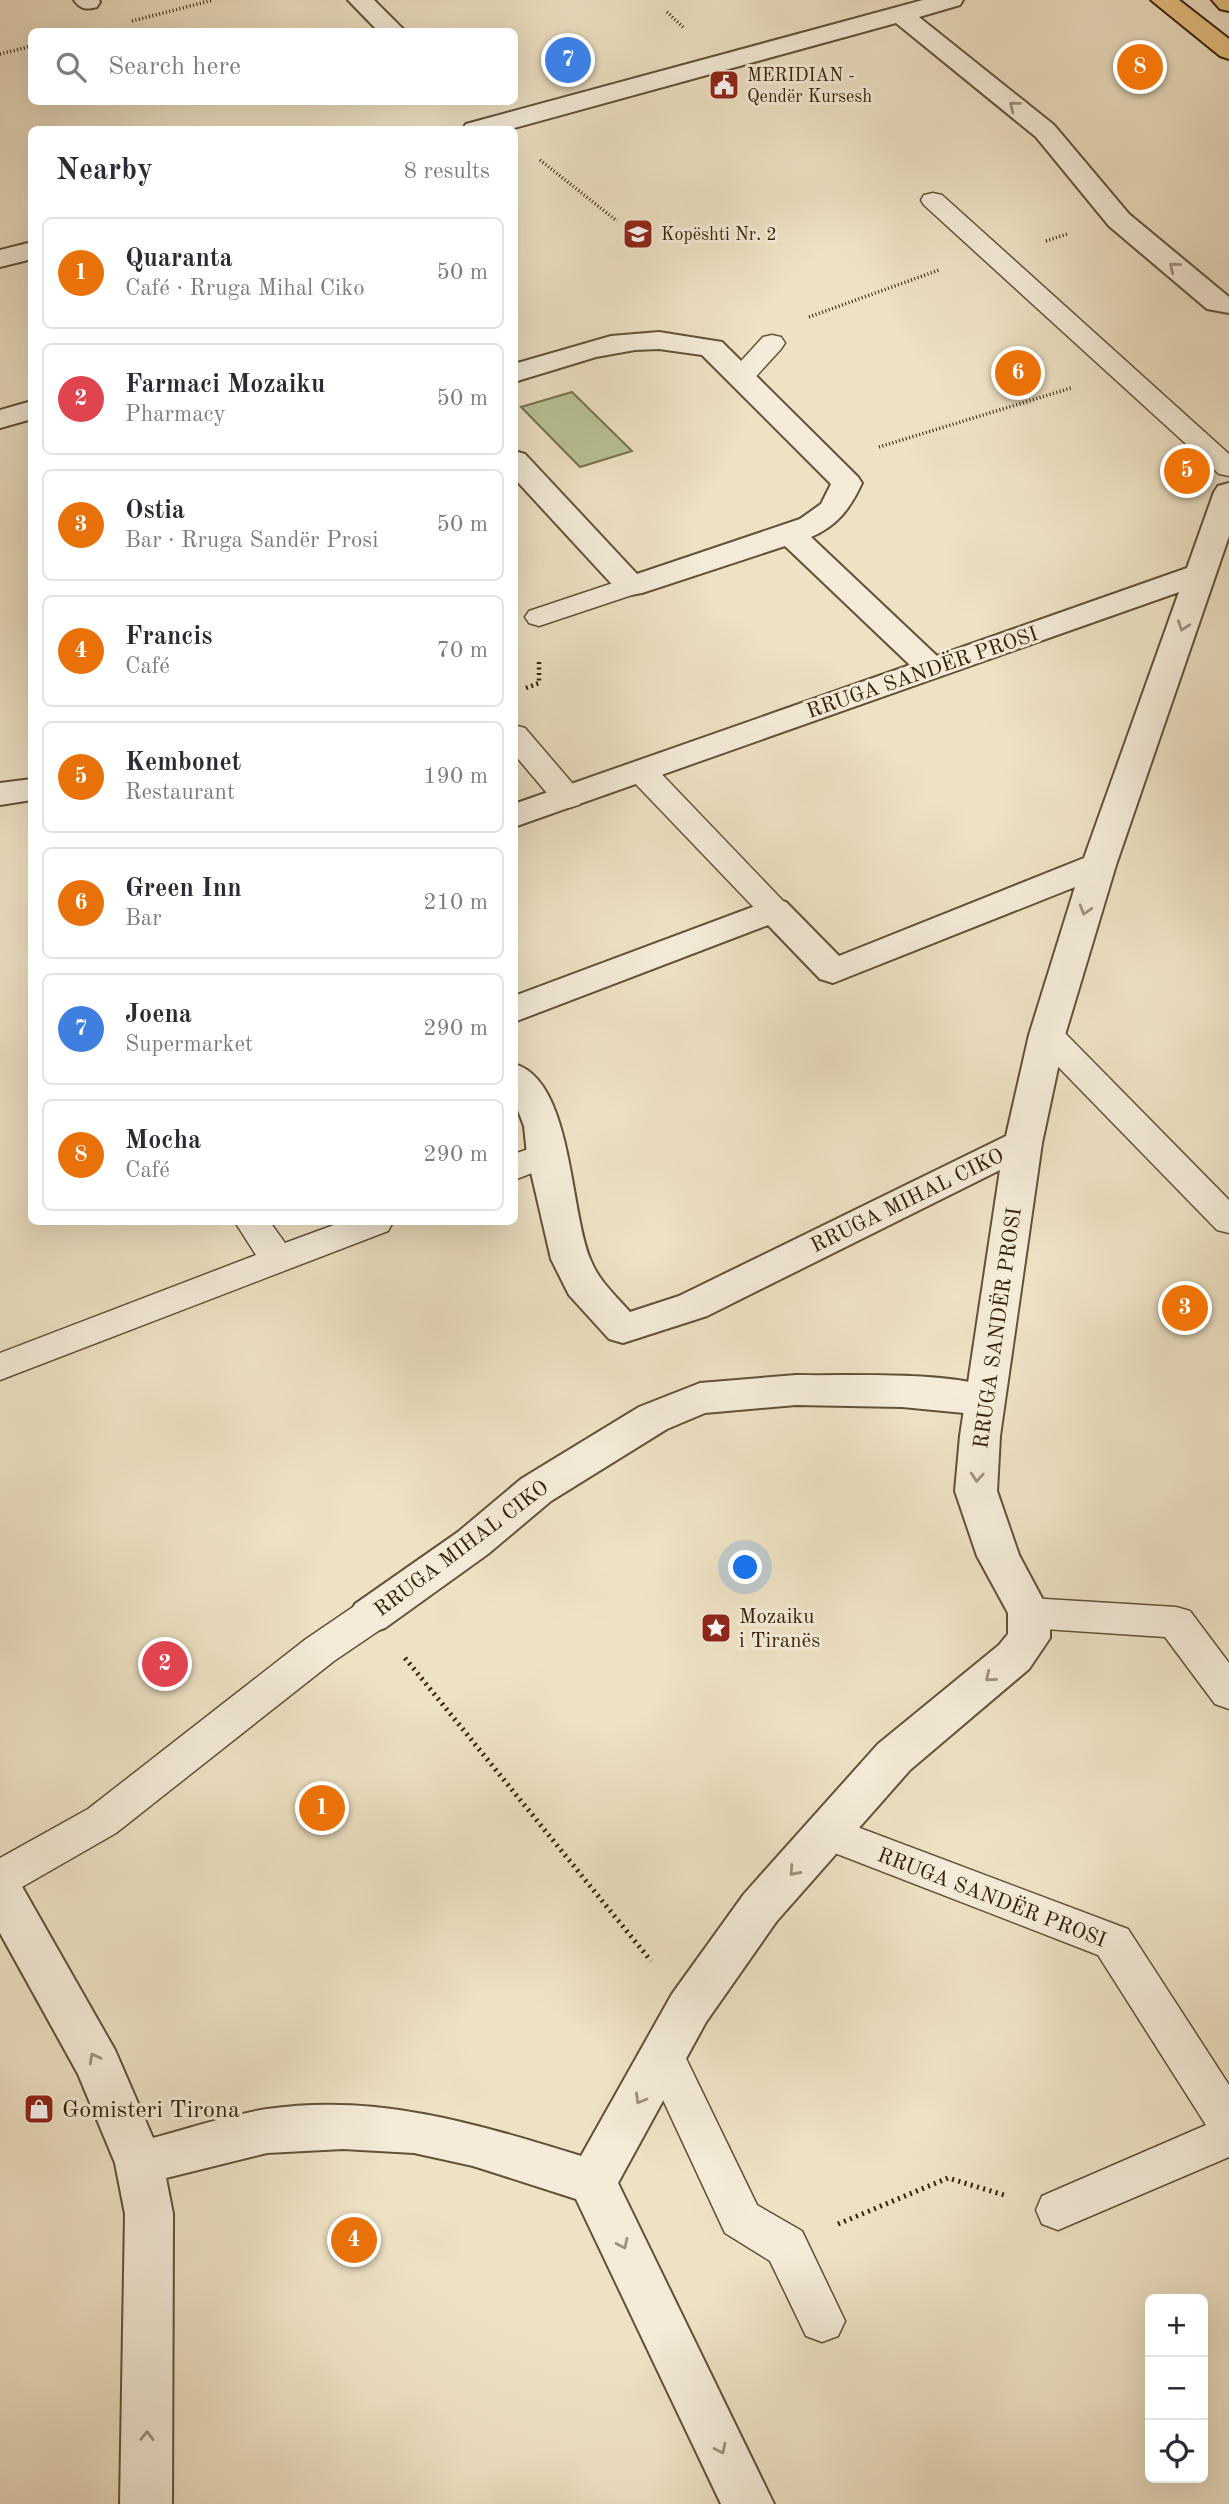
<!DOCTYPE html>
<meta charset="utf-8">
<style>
body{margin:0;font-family:"Old Standard TT",serif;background:#f7f7f7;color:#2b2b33}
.controls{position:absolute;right:21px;bottom:21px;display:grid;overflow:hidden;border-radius:10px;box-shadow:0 7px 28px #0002}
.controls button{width:63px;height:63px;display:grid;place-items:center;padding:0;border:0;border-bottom:2px solid #e1e1e2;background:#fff;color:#2b2b33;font:35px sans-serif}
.you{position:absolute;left:746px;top:1568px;width:24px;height:24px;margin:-18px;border:5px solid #fff;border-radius:50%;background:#1a73e8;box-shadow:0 0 0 10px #1a73e833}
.badge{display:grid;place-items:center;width:46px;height:46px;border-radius:50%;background:#111827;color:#fff;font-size:23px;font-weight:700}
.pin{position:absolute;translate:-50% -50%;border:4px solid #fff;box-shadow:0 2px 7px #0006}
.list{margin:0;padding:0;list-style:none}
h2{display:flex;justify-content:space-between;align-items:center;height:91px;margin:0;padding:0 28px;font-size:30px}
h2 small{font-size:23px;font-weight:400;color:#7c7c81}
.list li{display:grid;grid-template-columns:46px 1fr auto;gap:21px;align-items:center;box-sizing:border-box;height:112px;margin:0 14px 14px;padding:0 14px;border:2px solid #e1e1e2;border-radius:10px}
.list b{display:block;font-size:26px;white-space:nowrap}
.list p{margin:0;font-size:23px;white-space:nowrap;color:#7c7c81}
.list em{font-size:23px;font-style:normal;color:#7c7c81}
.icon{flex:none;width:38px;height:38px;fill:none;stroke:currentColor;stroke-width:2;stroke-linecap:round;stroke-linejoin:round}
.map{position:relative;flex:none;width:1229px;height:2504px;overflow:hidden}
.search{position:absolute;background:#fff;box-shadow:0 7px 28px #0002;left:28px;top:28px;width:490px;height:77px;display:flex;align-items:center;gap:18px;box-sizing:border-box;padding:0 24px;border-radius:10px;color:#7c7c81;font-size:26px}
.panel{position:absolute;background:#fff;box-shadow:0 7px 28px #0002;left:28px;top:126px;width:490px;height:1099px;border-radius:10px}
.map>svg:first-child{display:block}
.green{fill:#b9c394;stroke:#77724e;stroke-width:2}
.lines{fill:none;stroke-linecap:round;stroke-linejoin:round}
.service-casing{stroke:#635137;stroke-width:3}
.pedestrian-casing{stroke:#635137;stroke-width:4}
.minor-casing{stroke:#635137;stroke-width:4}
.primary-casing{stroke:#352108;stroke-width:4}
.path-far2{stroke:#352108;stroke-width:3.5;stroke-dasharray:1 2.5;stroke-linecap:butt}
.path-far1{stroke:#352108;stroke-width:4.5;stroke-dasharray:2 3.5;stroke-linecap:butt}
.path{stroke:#352108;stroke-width:5;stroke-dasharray:2 4.5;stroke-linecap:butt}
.service{fill:#f4ecd9;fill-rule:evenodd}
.pedestrian{fill:#f4ecd9;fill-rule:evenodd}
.minor{fill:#f4ecd9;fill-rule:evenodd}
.primary{fill:#e7c182;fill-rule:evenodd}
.oneway{stroke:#9e917b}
.labels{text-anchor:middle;stroke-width:6;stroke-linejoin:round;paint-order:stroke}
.far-poi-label{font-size:18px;fill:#352108;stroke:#f4ecd9;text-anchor:start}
.street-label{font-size:21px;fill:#352108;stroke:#f4ecd9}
.poi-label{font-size:21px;fill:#352108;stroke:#f4ecd9;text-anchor:start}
.near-poi-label{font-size:24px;fill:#352108;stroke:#f4ecd9;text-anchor:start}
</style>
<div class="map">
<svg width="1229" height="2504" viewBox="0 0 1229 2504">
<rect width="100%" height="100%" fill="#eee2c4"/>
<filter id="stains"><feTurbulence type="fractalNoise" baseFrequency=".00286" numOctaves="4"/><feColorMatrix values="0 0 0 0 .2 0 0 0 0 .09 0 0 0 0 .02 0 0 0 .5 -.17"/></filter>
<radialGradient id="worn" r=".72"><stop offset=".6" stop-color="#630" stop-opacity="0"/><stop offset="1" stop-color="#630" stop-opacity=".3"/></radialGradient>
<path class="green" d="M572,392L632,451L580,467L521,407Z"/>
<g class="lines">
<g class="service-casing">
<path id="service" d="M933,193L942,195L1229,454V476L1219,474L924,205L921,200L924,195Z
M772,335L781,337L785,343L781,349L750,383H732L728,377L732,371L763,337Z
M631,577L641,580L645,586L641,592L539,626L529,623L525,617L529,611Z
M514,725L525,728L579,791L583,798L579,805L568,808L557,805L514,754Z
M641,762L652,764L785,903L790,910L785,917L774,920L763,917L630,778L626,771L630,764Z
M1047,1024L1059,1027L1229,1200V1233L1217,1230L1035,1043L1031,1035L1035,1027Z
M546,1143L558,1147L563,1155L558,1163L514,1180V1154Z
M235,1222H270L285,1243L342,1222H393L388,1231L0,1380V1353L256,1255Z
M1029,1598L1176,1607L1190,1611L1229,1663V1709L1215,1704L1165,1637L1029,1628L1015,1624L1010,1613L1015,1602Z
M370,1601L384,1605L389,1616L384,1627L334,1661L116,1833L15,1891L0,1896V1858L88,1809L306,1639L356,1605Z
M828,1816L1128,1929L1229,2085V2157L1058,2230L1042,2224L1036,2210L1042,2196L1206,2125L1098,1955L814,1845L808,1833L814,1821Z
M664,2038L679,2044L757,2205L802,2231L845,2321L838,2336L822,2342L806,2336L770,2261L725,2233L643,2057L649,2044Z"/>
</g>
<g class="pedestrian-casing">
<path id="pedestrian" d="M796,1375C858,1376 941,1371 999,1389L1005,1400L999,1411L985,1415L902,1407L796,1405L705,1413L667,1429L551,1501L488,1554L385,1628L370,1633L355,1628L349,1616L355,1604L458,1532L521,1479L639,1407L700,1383Z"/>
</g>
<g class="minor-casing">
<path id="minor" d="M74,0H99L100,2L97,7C86,10 80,9 74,0Z
M348,0H374L406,32H379Z
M923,0H963L960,5L919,17L1054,125L1129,214L1229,297V313L1207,309L1109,226L1036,137L896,23L507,130H462L466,124Z
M32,242V259L0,267V250Z
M659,332L722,342L858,477L862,483C850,509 837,526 811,537L937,656L1187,568L1214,492L1218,486L1229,483V536L1116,865L1065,1035L1042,1143L1000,1436L997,1491L1019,1555L1050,1613V1638L1029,1669L910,1770L776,1922L706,2022L618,2183L774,2504H721L576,2199L473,2166L414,2153L343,2149L267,2153L166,2178L173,2214L172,2504H120L125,2214L115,2163L78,2074L0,1933V1871L16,1876L115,2050L153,2138C190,2128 229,2115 267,2109C378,2093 477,2124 581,2156L672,1994L744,1894L878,1744L999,1645L1008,1634V1613L977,1556L955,1491L960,1436L1000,1170L707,1316L623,1343L609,1339L569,1295L551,1259L527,1155L524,1126L514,1100V1064C573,1080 569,1211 591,1261C599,1281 616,1296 630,1312L679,1296L1006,1136L1029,1035L1075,887L833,983L820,979L768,925L514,1022V996L774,899L786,902L839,956L1084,858L1179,592L514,827V804L910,665L785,546L642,593L631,595L620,593L514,478V451L525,454L637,574L800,519L821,504L831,484L702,355L659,349L635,350L596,357L514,382V364L611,336Z
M32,401V419L0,428V410Z
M32,779V800L0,805V783Z"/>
</g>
<g class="primary-casing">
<path id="primary" d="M1151,0H1179L1229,39V59L1220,56Z
M1212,0H1229V11L1220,9Z"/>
</g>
<path class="path-far2" d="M667,12L684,28
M132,21L213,0
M0,54L32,46
M540,160L617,221
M1046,241L1067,234
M809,317L939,270
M879,447L1071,388"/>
<path class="path-far1" d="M526,688L539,683V660"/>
<path class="path" d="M405,1658L651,1961
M838,2224L948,2178L1004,2195"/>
<use href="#service" class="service"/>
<use href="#pedestrian" class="pedestrian"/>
<use href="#minor" class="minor"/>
<use href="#primary" class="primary"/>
</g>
<defs><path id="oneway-chevron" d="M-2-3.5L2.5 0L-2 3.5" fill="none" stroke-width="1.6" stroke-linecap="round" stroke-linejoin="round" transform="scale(1.75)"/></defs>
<g class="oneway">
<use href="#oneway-chevron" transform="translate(1014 106) rotate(-141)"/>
<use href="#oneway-chevron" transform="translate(1174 267) rotate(-140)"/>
<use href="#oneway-chevron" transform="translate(1183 626) rotate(109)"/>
<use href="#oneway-chevron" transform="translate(1085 910) rotate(107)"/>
<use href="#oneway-chevron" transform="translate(977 1477) rotate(94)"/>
<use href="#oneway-chevron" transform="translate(990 1677) rotate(140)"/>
<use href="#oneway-chevron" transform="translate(794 1871) rotate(132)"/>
<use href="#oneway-chevron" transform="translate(94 2058) rotate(-118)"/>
<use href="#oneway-chevron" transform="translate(640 2099) rotate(120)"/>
<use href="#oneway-chevron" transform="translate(623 2244) rotate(64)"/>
<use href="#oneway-chevron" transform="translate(147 2436) rotate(-89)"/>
<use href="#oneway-chevron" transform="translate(721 2449) rotate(64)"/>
</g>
<defs>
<g id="civic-square" transform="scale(1.575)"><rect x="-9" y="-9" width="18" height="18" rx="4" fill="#8f2418" stroke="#f4ecd9"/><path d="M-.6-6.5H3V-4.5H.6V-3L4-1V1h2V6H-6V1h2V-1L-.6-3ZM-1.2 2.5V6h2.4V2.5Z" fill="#fff"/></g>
<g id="school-square" transform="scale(1.575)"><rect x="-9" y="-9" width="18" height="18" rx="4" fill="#8f2418" stroke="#f4ecd9"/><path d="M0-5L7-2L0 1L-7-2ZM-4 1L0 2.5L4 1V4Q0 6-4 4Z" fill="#fff"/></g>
<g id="sight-square" transform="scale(1.575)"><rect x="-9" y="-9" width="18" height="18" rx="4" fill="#8f2418" stroke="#f4ecd9"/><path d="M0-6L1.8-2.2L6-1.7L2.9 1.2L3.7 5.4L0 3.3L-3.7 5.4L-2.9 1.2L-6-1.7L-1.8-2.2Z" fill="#fff"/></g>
<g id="shop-square" transform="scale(1.575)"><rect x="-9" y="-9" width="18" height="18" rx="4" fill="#8f2418" stroke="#f4ecd9"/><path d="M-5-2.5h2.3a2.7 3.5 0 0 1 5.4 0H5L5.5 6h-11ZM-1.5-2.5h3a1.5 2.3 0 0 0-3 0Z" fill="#fff"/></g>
</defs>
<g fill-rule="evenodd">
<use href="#civic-square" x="724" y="85"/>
<use href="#school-square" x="638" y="234"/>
<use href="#sight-square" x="716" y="1628"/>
<use href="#shop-square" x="39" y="2109"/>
</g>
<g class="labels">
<g class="far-poi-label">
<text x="747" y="81">MERIDIAN -<tspan x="747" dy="21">Qendër Kursesh</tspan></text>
<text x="661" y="240">Kopështi Nr. 2</text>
</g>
<g class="street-label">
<text transform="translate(922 672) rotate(-19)" y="7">RRUGA SANDËR PROSI</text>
<text transform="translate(907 1200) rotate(-26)" y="7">RRUGA MIHAL CIKO</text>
<text transform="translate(997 1328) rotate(-82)" y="7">RRUGA SANDËR PROSI</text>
<text transform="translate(461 1548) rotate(-37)" y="7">RRUGA MIHAL CIKO</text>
<text transform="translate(992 1897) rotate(21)" y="7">RRUGA SANDËR PROSI</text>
</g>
<g class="poi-label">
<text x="739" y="1623">Mozaiku<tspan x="739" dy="24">i Tiranës</tspan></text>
</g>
<g class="near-poi-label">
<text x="62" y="2117">Gomisteri Tirona</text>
</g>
</g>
<rect width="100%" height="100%" filter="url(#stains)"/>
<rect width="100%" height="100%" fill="url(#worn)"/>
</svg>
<div class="controls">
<button>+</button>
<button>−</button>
<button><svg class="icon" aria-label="locate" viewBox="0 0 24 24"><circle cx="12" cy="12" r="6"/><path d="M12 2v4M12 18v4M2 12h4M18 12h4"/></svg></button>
</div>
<div class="you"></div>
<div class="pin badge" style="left:322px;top:1808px;background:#e8710a">1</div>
<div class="pin badge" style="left:165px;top:1664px;background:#e0444e">2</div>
<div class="pin badge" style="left:1185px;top:1308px;background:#e8710a">3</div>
<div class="pin badge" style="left:354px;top:2240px;background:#e8710a">4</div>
<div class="pin badge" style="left:1187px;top:471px;background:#e8710a">5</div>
<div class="pin badge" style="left:1018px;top:373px;background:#e8710a">6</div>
<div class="pin badge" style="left:568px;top:60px;background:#3f7fe0">7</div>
<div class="pin badge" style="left:1140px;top:67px;background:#e8710a">8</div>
<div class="search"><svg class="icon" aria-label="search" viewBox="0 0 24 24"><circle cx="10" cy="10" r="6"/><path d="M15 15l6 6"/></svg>Search here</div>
<section class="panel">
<h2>Nearby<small>8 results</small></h2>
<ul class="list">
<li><span class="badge" style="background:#e8710a">1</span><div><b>Quaranta</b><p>Café · Rruga Mihal Ciko</p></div><em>50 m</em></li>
<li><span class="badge" style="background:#e0444e">2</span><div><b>Farmaci Mozaiku</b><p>Pharmacy</p></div><em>50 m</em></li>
<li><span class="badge" style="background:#e8710a">3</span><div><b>Ostia</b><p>Bar · Rruga Sandër Prosi</p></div><em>50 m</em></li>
<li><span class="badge" style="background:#e8710a">4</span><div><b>Francis</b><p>Café</p></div><em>70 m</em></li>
<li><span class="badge" style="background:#e8710a">5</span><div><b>Kembonet</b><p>Restaurant</p></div><em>190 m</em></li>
<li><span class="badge" style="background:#e8710a">6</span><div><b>Green Inn</b><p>Bar</p></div><em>210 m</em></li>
<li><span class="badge" style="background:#3f7fe0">7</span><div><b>Joena</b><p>Supermarket</p></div><em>290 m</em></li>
<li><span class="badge" style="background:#e8710a">8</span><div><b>Mocha</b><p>Café</p></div><em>290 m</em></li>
</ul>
</section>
</div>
